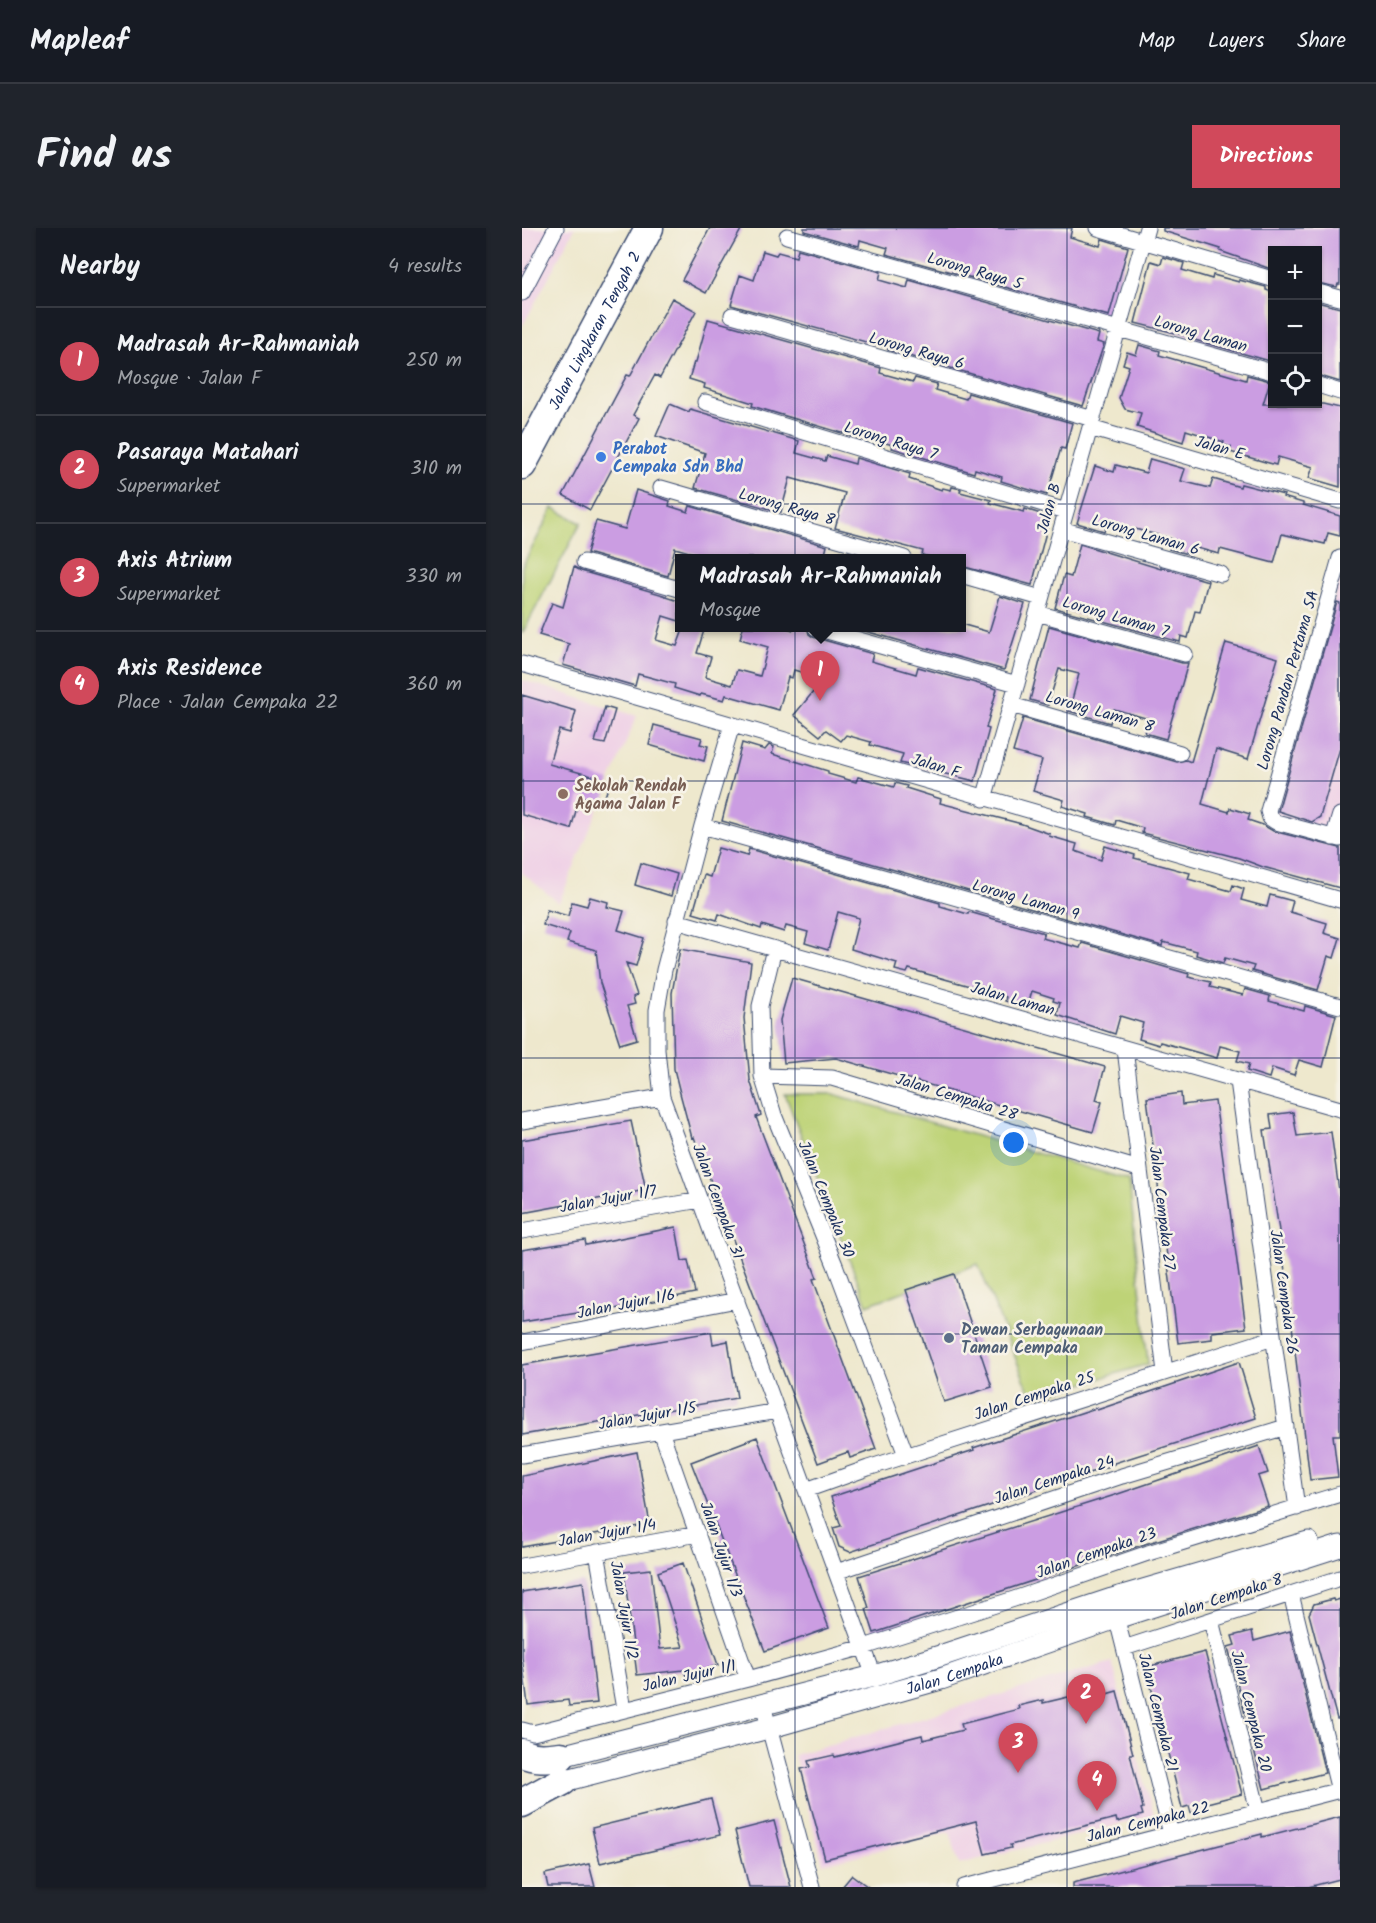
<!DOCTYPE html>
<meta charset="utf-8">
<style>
body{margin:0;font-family:Kalam,sans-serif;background:#20242c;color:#f1f3f6}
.controls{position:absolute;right:18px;top:18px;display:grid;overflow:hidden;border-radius:0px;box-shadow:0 2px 4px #0004}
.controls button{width:54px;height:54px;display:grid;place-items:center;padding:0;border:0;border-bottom:2px solid #363941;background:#171b24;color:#f1f3f6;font:30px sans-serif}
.you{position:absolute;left:492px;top:915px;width:21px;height:21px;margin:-15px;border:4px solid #fff;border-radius:50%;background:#1a73e8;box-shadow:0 0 0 9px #1a73e833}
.badge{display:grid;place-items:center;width:39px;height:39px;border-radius:50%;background:#d1495b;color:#fff;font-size:20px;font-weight:700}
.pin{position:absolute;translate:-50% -50px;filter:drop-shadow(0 2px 3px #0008)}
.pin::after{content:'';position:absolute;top:32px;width:21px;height:18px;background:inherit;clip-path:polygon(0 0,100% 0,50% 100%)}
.popup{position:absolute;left:153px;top:326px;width:291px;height:78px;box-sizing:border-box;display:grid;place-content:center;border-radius:0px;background:#171b24;filter:drop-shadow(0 2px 4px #0005);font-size:20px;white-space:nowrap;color:#9ea1a6}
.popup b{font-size:22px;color:#f1f3f6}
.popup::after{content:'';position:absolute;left:50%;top:100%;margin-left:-12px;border:12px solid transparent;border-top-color:#171b24}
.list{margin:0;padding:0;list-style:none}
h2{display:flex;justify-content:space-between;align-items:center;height:78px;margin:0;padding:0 24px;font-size:26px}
h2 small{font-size:20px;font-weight:400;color:#9ea1a6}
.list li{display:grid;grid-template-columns:39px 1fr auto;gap:18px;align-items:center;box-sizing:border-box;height:108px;padding:0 24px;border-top:2px solid #363941}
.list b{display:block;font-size:22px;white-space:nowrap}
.list p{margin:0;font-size:20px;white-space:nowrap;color:#9ea1a6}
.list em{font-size:20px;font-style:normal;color:#9ea1a6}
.icon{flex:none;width:33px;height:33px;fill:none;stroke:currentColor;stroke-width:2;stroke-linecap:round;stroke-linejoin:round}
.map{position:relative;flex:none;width:818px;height:1659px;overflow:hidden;border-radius:0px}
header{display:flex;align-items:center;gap:36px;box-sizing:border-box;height:84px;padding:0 30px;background:#171b24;border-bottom:2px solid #363941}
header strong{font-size:28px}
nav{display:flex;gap:33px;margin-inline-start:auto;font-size:21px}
.intro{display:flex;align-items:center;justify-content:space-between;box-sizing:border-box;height:144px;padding:0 36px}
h1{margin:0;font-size:42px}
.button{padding:15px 27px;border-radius:0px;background:#d1495b;color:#fff;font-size:21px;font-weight:700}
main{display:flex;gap:36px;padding:0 36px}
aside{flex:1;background:#171b24;border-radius:0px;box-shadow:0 2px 4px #0004}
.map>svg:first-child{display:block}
.built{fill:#efd0e6}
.green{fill:#bed377;stroke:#6c816a;stroke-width:1.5}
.building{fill:#cb9de2}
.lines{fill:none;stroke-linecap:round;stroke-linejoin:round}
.street-casing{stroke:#3b4b6f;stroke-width:17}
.secondary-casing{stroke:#3b4b6f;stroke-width:23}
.highway-casing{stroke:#3b4b6f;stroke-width:31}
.street{stroke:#fff;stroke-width:15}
.secondary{stroke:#fff;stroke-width:21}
.highway{stroke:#fff;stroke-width:28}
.grid{fill:none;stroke:#1b2f5e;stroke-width:1.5;stroke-opacity:0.55}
.shop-dot{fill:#3f7fe0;stroke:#f7f3e8;stroke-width:2}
.education-dot{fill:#8d6e63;stroke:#f7f3e8;stroke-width:2}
.service-dot{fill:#5c6f8a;stroke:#f7f3e8;stroke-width:2}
.labels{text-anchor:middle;stroke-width:5;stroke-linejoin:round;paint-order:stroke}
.street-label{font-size:16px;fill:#1b2f5e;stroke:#f7f3e8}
.shop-label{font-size:16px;font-weight:bold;fill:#366cbe;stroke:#f7f3e8;text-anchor:start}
.education-label{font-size:16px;font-weight:bold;fill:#785e54;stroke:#f7f3e8;text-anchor:start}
.service-label{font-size:16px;font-weight:bold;fill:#4e5e75;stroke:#f7f3e8;text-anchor:start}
</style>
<header>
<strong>Mapleaf</strong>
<nav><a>Map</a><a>Layers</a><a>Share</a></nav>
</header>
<div class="intro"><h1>Find us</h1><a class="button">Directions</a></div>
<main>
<aside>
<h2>Nearby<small>4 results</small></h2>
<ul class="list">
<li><span class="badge">1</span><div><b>Madrasah Ar-Rahmaniah</b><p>Mosque · Jalan F</p></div><em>250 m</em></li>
<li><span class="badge">2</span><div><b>Pasaraya Matahari</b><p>Supermarket</p></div><em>310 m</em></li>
<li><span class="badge">3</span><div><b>Axis Atrium</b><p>Supermarket</p></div><em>330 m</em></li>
<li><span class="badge">4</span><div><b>Axis Residence</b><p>Place · Jalan Cempaka 22</p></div><em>360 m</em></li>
</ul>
</aside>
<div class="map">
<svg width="818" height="1659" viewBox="0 0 818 1659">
<rect width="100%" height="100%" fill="#f7f3e8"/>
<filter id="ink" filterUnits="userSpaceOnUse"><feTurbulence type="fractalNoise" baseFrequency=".0167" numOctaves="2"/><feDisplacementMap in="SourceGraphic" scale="12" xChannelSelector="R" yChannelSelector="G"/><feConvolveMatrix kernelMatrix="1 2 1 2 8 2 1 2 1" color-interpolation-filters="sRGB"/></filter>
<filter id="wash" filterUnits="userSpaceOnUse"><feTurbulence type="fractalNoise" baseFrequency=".008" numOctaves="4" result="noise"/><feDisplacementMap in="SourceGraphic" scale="24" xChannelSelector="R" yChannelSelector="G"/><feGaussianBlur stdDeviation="1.35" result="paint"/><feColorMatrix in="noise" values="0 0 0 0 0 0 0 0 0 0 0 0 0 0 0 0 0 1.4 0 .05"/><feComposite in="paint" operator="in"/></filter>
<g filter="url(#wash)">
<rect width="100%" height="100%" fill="#eee8cd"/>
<path class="built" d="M0,0H53L0,99Z
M818,347V591L807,603L755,589L751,583Z
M0,452L115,488L37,675L0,645Z
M590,1434L632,1588L437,1636L428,1604L301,1636L272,1527Z"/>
<path class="green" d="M31,280L59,295L0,406V339Z
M263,866H311L607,952L626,1136L510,1171L456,1036L345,1077Z"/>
<g id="blocks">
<path class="building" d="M188,0H220L184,65L160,52Z
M282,0H550L548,9L578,18L580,11L606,19L587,88L364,26L366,20L338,12L337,18L282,3Z
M641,0H818V56H816L815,59L795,55V22H750L749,41L698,23L699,21L641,3Z
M276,21L359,44L357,52L385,60L387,52L577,106L575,114L582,116L561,178L366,122V120L209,77L218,47L232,52L241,23L254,27L256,24L274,29Z
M641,29L662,35L660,42L690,51L691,47L717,54V52L744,59V62L750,64V123L748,133L669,111V109L613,95L629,33L639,36Z
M150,70L174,83L138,150L133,147L111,187L117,190L68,282L41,267L105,147L108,148Z
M795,74L818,80V154L795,147Z
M186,91L359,140L358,145L391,154L393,150L415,156L413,162L444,171L446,165L550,195L543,221L539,220L525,267L479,253L480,249L453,241L452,245L370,220L371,217L338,208L337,210L230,178L231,175L182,160L183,156L167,151L172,134H174Z
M617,117L638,123L637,127L724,152L725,147L748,153L741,176H801L818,180V259L787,250L791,239L756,229L754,237L708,224L709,219L701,217L702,214L664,202L661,214L615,199L619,185L603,181L597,170L607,138L601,136L605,124L614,127Z
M148,176L167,184L168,181L277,213L274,225L303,233L305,228L333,236L334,230L388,246L387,251L420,262L421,260L429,262L430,259L439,261L438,264L469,272L468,275L502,284L503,281L528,289L510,357L439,338V330H413L400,327L401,323L313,300L323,265L268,250L259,284L173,260L183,225L134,208Z
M628,231L663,241L659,253L688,260L691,251L718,259L719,256L762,267L761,269L781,275V277L818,288V308L806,305L803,316L760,306L752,335L698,321L697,326L671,319L669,327L647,321L650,311L613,301L612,304L585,296L582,303L555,295L573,238L592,244L594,237L624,245Z
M114,262L148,273L147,278L166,284L168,278L305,318L302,330H188L153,320L146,348L65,325L74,293L103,301Z
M558,316L639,341V339L686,353L678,384L673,383L666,410L659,408L658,414L533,380L542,347L549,349Z
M52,339L59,343L145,368L144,369L157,373V393L141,388L134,412L155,418L162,399H183L175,425L189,429L183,449L210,457L215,442L238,448L246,419L218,411L221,399H262L271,402L272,399H285L287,406L291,409L351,426L349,433L394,446L396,439L475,461L464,500L467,501L453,553L378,535L381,526L348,517L349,514L324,507L319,513L304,502L298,508L272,487L302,451L272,442L270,450L266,449L257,482L204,467L202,472L179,466L178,468L152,460L153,456L116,446L113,458L41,437L47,416L17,407L30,375L41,379Z
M478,368L503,376L482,442L329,399H439V396L467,404Z
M815,374L818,375V520L798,589L790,594L756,583Z
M527,398L660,435H666L644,511L623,505L627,491L592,481L588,495L547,483L557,446L537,441L526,477L508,472Z
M704,415L756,430L726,531L694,521L680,576L707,584L708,580L728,586L726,592L741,597L751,603L818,620V660L741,639L717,630L620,605L621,600L594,592L593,597L565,589L566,586L540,578L542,572L511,563L520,532L491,524L501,490L655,534L664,532L669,534Z
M0,467L54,483L48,505L37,502L27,536L88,553L81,575L58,568L49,601L0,587Z
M83,479L93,482L83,516L73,514Z
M132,497L180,510L178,516L186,518L182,533L127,517Z
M220,515L243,522L247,517L252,519L250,526L306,543V546L334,554L336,549L372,559L373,555L385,558L384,560L419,571L418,575L500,596L528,606L527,608L555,616L553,623L579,632L583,618L613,627L612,630L668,645L666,651L709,663L711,657L722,661L719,672L745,679L748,667L771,673L768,684L805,695L802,705L818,710L812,730L806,728L796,762L730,743L732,738L703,730L701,735L674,727L675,723L641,714L640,718L200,593Z
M196,620L225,628L227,621L418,675V678L446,686L447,684L522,705L520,710L558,720L560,715L667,746L666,749L689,754L688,759L721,767L723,761L748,768L747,773L782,783L783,778L814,787L801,839L777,832L772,847L750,840L747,850L725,843L727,836L715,833L718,823L698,818L695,830L638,814L637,817L617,811L621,795L598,788L593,806L535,787L538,775L531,773L532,770L510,763L505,779L483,773L484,769L462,762L387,741L385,745L373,742L375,735L329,721L337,690L316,684L306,722L283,715L286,704L264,698L262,704L240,697L239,701L197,686L195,692L171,685L182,647L188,649Z
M119,635L155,646L149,668L113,657Z
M68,669L86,674L85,679L102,683L96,702L122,710L114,738L104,735L115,767L111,769L113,776L105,778L115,811L98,816L78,755L74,722L45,714L48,705L21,697L25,682L46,688L50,674L65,678Z
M158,721L229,734L222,790L228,852L239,887L234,889L295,1050L291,1051L354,1221L328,1230L326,1224L296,1235L172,909L170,910L158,865L152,841L150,765Z
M270,750L583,839L574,872L580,874L571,904L314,830L262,835L258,792Z
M659,865L660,877L693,873L724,1100L690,1104V1111L656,1115L625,870Z
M771,884L775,908L809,904L818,970V1207H811L816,1249L788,1252L766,1063L742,902L750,901L748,887Z
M109,893L124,962L0,985V912Z
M154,999L160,1033L166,1032L173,1065L87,1082L86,1080L0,1094V1022L63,1012L64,1017Z
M432,1046L470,1159L422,1174L384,1062Z
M189,1104L191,1116L206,1113L215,1170L0,1207V1137Z
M717,1134L734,1190L592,1235V1236L585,1239L328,1324L317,1319L311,1300L319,1298L309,1269L452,1222L451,1220L574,1180L575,1182Z
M235,1209L307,1400L243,1423L169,1234Z
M737,1218L746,1245L736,1248L746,1278L623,1316L352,1405L344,1381L347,1380L337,1348L593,1267Z
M115,1224L128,1296L0,1319V1248Z
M161,1335L196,1437L164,1448L162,1442L115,1447L102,1344L129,1341L138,1421L161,1419L136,1344Z
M61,1354L75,1475L47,1478L46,1472L6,1477L0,1429V1364Z
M811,1371L812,1373L818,1371V1491H815L787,1386L792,1376Z
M730,1403L732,1413L768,1403L803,1545L742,1561L706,1419L713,1417L710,1408Z
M683,1424L720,1566L685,1575L687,1580L669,1585L667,1578L660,1580L624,1439Z
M580,1461L581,1467L595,1463L611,1526H608L621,1580L619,1581L621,1587L595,1594L594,1590L488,1617L489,1620L463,1626L454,1593L303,1631L279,1541L288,1539L286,1533L312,1527L313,1529L400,1507L401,1512L441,1502L439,1496L497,1481L496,1478L521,1472V1475Z
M189,1571L198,1607L78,1635L70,1600Z
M818,1589V1651L786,1659H551V1655L740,1606V1609Z
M252,1593L269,1659H227L213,1603Z
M67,1636L73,1659H26L23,1646Z
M330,1647L346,1659H320Z"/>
</g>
</g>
<g filter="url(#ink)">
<use href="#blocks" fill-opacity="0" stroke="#3b4b6f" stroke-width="1.5"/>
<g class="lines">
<g class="street-casing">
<path id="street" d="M576,0L750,51
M265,8L750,144
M796,64L818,70
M0,65L34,0
M210,87L571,191
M796,157L818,164
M183,174L544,283
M568,200L818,273
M139,260L382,330
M539,301L699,346
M818,330L746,583L748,590L754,594L818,611
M62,334L157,361
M439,347L519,370
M515,385L663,426
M294,400L495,456
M0,436L818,672
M489,477L658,525
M210,497L180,598L142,742L135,782V822L140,869L352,1448
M462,571L625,0
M180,598L818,778
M811,610L818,587
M154,693L818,881
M252,721L238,778L240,848L252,887L313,1037L384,1227
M603,821L643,1144
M240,848L310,850L617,941
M716,853L775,1280
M0,893L140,869
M0,1003L178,972
M0,1114L215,1072
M139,1203L226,1451
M0,1227L255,1183
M284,1262L346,1240L751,1110
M75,1324L102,1481
M0,1338L176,1306
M314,1344L600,1248L764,1199
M769,1366L817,1563
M592,1380L649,1606
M689,1392L736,1583
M602,1420L818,1350
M241,1477L290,1659
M0,1502L11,1505L226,1451L342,1419L492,1371L626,1325L818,1266
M442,1659L818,1562"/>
</g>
<g class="secondary-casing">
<g id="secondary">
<path d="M39,1528L352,1448L418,1428L590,1371L786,1314"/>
<path id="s1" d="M41,1553L246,1500L419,1451L594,1390L818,1318"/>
</g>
</g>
<g class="highway-casing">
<g id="highway">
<path id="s2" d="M0,237L127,0"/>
<path d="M0,1525C13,1531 24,1530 39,1528"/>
<path d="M0,1575L41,1553"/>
</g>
</g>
<use href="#street" class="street"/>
<use href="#secondary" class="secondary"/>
<use href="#highway" class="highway"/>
</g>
</g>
<path class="grid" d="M273,0V1659M545,0V1659M0,276H818M0,553H818M0,830H818M0,1106H818M0,1382H818"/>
<circle class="shop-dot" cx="79" cy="229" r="6"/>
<circle class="education-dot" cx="41" cy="566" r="6"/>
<circle class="service-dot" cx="427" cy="1110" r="6"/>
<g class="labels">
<g class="street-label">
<text transform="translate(453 42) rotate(16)" y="6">Lorong Raya 5</text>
<text dy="6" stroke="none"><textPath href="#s2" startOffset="153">Jalan Lingkaran Tengah 2</textPath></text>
<text transform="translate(679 105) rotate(16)" y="6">Lorong Laman</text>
<text transform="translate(395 122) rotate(16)" y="6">Lorong Raya 6</text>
<text transform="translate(369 212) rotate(17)" y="6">Lorong Raya 7</text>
<text transform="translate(698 219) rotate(16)" y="6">Jalan E</text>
<text transform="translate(265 278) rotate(16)" y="6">Lorong Raya 8</text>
<text transform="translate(526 280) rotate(-74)" y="6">Jalan B</text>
<text transform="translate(624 306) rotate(16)" y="6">Lorong Laman 6</text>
<text transform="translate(594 388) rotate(16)" y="6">Lorong Laman 7</text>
<text transform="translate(765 452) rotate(-74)" y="6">Lorong Pandan Pertama 5A</text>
<text transform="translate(578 483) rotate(16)" y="6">Lorong Laman 8</text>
<text transform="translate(414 537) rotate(17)" y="6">Jalan F</text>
<text transform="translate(504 671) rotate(16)" y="6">Lorong Laman 9</text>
<text transform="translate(491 770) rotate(16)" y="6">Jalan Laman</text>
<text transform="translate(435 868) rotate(17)" y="6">Jalan Cempaka 28</text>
<text transform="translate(86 970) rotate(-10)" y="6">Jalan Jujur 1/7</text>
<text transform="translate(305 971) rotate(68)" y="6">Jalan Cempaka 30</text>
<text transform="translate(197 973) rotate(70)" y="6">Jalan Cempaka 31</text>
<text transform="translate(641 980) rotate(83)" y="6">Jalan Cempaka 27</text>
<text transform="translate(763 1064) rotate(82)" y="6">Jalan Cempaka 26</text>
<text transform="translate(104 1075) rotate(-11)" y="6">Jalan Jujur 1/6</text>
<text transform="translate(512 1167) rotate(-18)" y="6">Jalan Cempaka 25</text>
<text transform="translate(125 1187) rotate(-10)" y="6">Jalan Jujur 1/5</text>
<text transform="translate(532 1251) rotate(-18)" y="6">Jalan Cempaka 24</text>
<text transform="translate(85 1304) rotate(-10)" y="6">Jalan Jujur 1/4</text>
<text transform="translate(200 1321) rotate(71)" y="6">Jalan Jujur 1/3</text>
<text transform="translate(574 1324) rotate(-19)" y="6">Jalan Cempaka 23</text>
<text transform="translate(704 1368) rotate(-18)" y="6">Jalan Cempaka 8</text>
<text transform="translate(103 1382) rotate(80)" y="6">Jalan Jujur 1/2</text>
<text dy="6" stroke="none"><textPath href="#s1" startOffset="406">Jalan Cempaka</textPath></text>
<text transform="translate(167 1447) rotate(-13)" y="6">Jalan Jujur 1/1</text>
<text transform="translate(730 1483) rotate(76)" y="6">Jalan Cempaka 20</text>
<text transform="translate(637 1484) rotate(76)" y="6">Jalan Cempaka 21</text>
<text transform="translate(626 1593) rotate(-14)" y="6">Jalan Cempaka 22</text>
</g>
<g class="shop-label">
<text x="91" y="226">Perabot<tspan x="91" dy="18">Cempaka Sdn Bhd</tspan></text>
</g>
<g class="education-label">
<text x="53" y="563">Sekolah Rendah<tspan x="53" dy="18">Agama Jalan F</tspan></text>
</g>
<g class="service-label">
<text x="439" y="1107">Dewan Serbagunaan<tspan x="439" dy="18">Taman Cempaka</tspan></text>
</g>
</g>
</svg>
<div class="controls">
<button>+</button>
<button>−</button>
<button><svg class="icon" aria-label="locate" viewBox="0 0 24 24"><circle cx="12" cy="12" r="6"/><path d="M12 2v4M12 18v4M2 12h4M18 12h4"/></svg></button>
</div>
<div class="you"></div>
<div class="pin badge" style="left:298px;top:473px">1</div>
<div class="popup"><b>Madrasah Ar-Rahmaniah</b>Mosque</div>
<div class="pin badge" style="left:564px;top:1496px">2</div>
<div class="pin badge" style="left:496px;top:1545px">3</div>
<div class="pin badge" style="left:575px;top:1583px">4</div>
</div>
</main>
